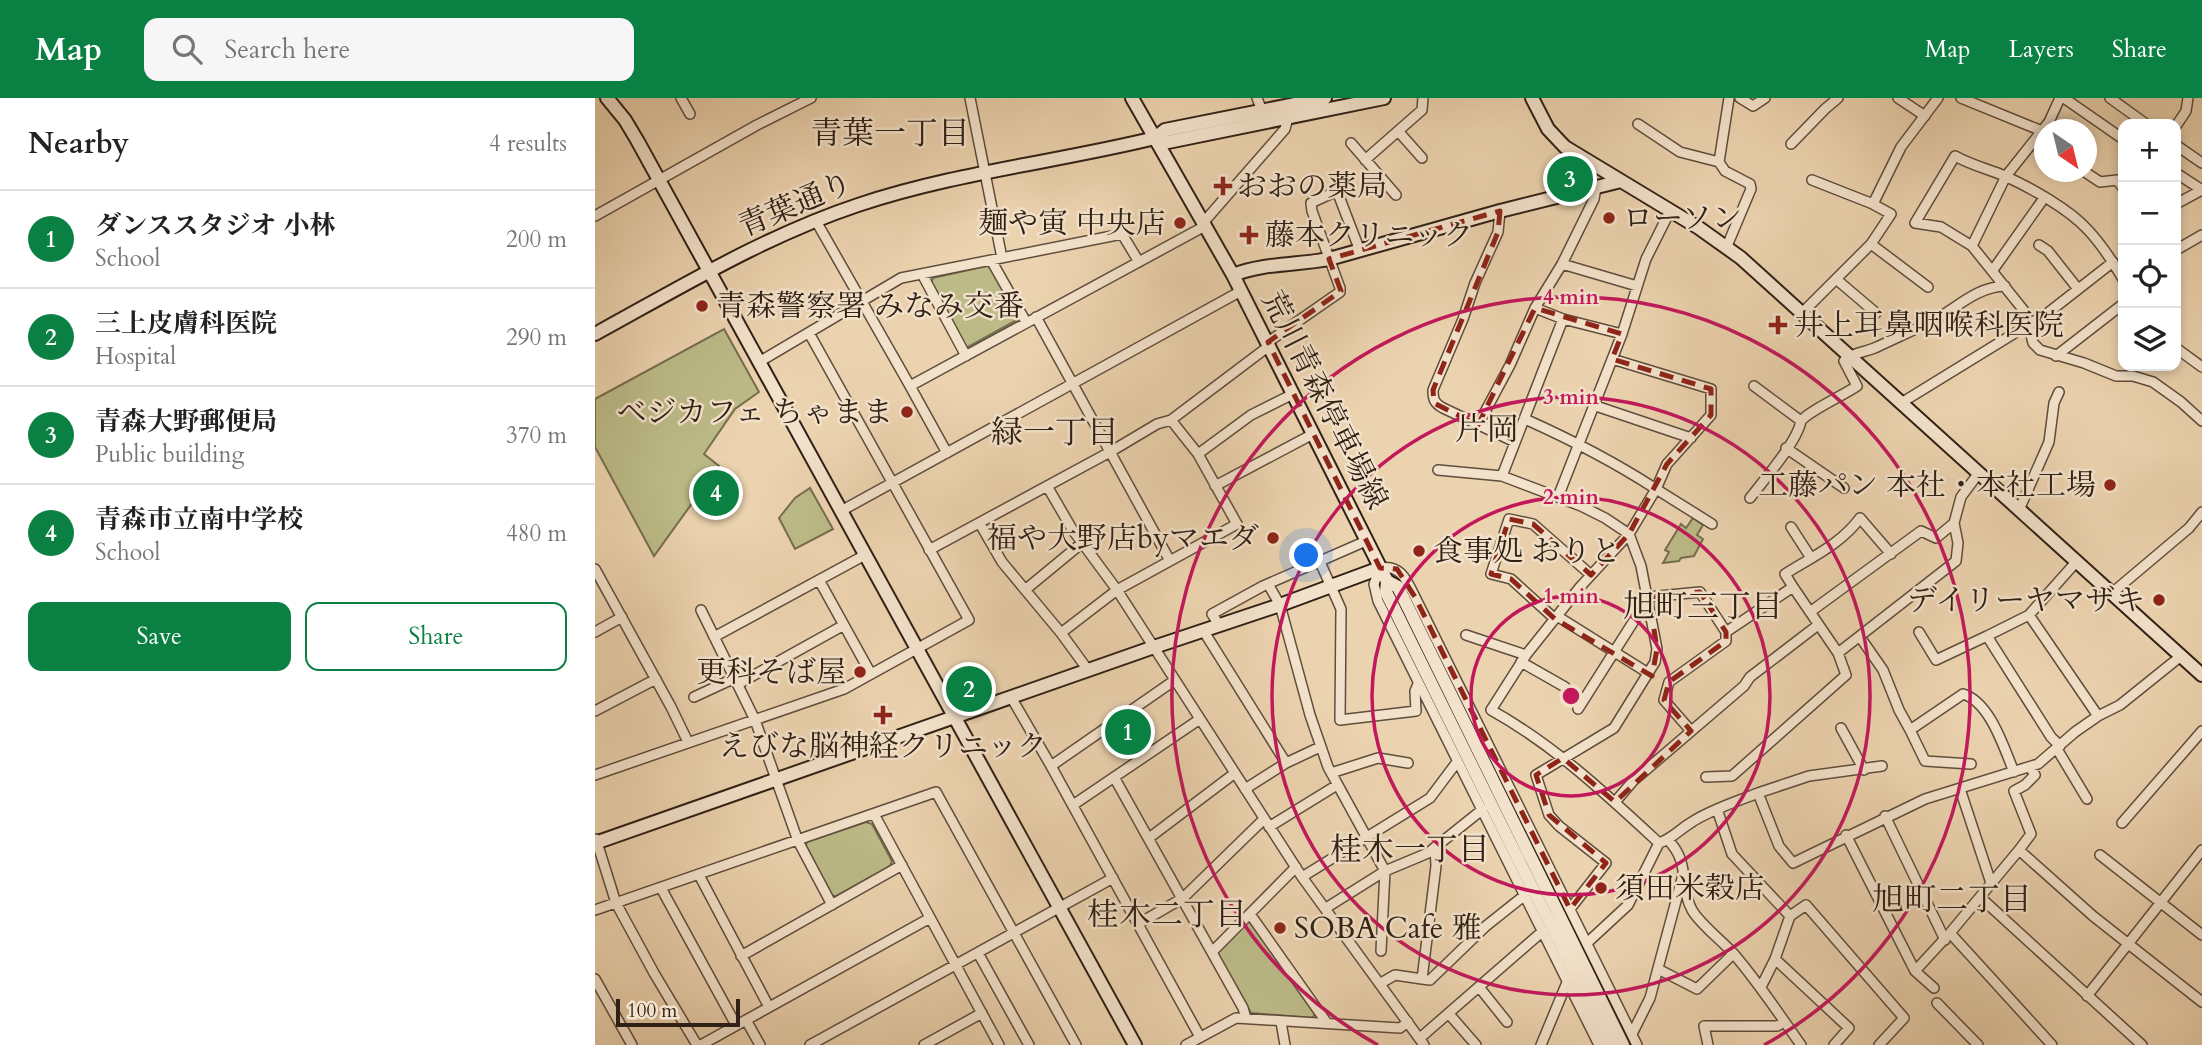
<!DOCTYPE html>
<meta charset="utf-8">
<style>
body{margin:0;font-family:Cardo,"Noto Serif JP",serif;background:#f6f6f6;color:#222}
.controls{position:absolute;right:21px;top:21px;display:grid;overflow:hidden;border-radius:14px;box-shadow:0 4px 10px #0003}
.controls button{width:63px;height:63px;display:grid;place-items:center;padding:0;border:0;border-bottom:2px solid #e0e0e0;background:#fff;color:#222;font:35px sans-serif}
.compass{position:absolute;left:1439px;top:21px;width:63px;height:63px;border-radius:50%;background:#fff;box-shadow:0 4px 10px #0003;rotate:145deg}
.scale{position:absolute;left:21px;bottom:18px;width:124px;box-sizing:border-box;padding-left:7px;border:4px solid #302015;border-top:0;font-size:19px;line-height:24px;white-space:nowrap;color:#302015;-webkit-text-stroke:5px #f3e2cb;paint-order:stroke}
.you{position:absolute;left:712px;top:458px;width:24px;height:24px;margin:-18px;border:5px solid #fff;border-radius:50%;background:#1a73e8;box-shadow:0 0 0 10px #1a73e833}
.badge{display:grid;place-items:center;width:46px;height:46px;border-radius:50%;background:#0b8043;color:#fff;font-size:23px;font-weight:700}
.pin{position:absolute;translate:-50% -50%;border:4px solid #fff;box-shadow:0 2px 7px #0006}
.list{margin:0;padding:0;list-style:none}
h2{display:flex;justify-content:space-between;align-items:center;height:91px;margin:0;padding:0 28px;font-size:30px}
h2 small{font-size:23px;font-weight:400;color:#767676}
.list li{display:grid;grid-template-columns:46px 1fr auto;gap:21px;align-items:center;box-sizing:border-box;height:98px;padding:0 28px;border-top:2px solid #e0e0e0}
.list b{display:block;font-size:26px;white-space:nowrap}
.list p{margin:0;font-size:23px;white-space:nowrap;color:#767676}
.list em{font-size:23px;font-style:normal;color:#767676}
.actions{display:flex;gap:14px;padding:21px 28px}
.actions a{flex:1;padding:16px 0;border:2px solid #0b8043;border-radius:14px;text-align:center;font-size:24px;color:#0b8043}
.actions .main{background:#0b8043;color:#fff}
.icon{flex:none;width:38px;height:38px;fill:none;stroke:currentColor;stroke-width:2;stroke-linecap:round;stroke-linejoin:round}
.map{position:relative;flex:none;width:1607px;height:947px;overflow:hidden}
header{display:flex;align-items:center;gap:42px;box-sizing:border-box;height:98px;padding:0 35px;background:#0b8043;color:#fff}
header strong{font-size:33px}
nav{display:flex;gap:38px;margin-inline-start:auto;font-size:24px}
.search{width:490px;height:63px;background:#f6f6f6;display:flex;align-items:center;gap:18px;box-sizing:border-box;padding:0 24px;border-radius:14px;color:#767676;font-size:26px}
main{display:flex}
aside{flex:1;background:#fff}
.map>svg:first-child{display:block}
.green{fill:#bcbb88;stroke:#766e4e;stroke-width:2}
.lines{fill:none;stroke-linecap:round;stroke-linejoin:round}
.street-casing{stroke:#5f4d3c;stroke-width:12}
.secondary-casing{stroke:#302015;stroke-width:16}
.street{stroke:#f3e2cb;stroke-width:9}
.secondary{stroke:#f3e2cb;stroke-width:12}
.marked{fill:none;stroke:#8f2418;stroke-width:5;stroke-dasharray:14 9;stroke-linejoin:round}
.ring{fill:none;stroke:#c2185b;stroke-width:3.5}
.poi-dot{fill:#8f2418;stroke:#f3e2cb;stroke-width:2.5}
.labels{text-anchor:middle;stroke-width:5;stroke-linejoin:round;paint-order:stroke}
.poi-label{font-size:30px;fill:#302015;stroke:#f3e2cb;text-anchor:start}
.street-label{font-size:30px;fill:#302015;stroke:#f3e2cb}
.neighbourhood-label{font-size:32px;fill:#302015;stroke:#f3e2cb}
.centre{fill:#c2185b;stroke:#f3e2cb;stroke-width:3.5}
.ring-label{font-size:21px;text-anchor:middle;font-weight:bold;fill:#c2185b;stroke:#f3e2cb;stroke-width:5;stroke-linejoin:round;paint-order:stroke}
</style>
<header>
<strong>Map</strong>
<div class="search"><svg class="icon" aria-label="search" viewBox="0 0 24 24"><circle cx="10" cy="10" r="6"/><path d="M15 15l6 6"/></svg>Search here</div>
<nav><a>Map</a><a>Layers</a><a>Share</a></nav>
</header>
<main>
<aside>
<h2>Nearby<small>4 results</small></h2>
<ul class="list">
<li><span class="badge">1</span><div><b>ダンススタジオ 小林</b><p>School</p></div><em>200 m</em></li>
<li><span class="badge">2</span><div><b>三上皮膚科医院</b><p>Hospital</p></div><em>290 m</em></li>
<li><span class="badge">3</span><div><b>青森大野郵便局</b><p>Public building</p></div><em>370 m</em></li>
<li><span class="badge">4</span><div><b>青森市立南中学校</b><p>School</p></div><em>480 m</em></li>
</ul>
<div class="actions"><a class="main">Save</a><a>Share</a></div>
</aside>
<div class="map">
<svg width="1607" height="947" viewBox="0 0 1607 947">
<rect width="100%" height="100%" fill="#ecd3af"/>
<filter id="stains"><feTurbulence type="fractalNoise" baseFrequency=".00286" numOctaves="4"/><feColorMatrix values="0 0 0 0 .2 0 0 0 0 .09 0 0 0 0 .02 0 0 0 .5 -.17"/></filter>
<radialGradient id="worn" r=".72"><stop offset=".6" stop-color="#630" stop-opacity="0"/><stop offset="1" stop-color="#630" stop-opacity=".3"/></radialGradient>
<path class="green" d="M391,168L395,169L423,220L422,222L373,249H370L336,184L338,180Z
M129,231L164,294L140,311L109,356L124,368L59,458L0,349V301Z
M215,390L238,431L200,451L184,420L200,400Z
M1098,420L1108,427L1102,437L1108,441L1099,458L1086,460L1084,463L1068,465L1074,454L1070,452L1086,426L1091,430Z
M271,724L277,726L297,763L295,768L241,798H237L210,750L212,744Z
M653,823H656L721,915L717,920L656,915L623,857L624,852Z"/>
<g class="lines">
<g class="street-casing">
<path id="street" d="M86,0L95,16
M375,0L407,160
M662,0L667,13
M1145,0L1158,8L1170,0
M1303,0L1330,18
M1366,0L1447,33
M1469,0L1528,41
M1515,0L1551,26
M1043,26L1085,54L1124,64L1130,73L1155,86L1156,91L1132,148
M1581,28L1591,13L1593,0
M803,33L827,12L828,0
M756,45L801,97
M1196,46L1230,11L1243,0
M1581,47L1607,65
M770,62L803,33L827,60
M1124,64L1134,0
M1490,74L1505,84L1522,82L1528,90
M1581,75L1607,92
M1217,82L1278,106L1306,49L1343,0
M1581,106L1607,92
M905,113L903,134L880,185L868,221L838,292C838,301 839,305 848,310L920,344
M0,118L162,27L216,0
M221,123L315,288L610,128
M608,125L690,31L693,20
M1276,146L1333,189
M1444,147L1453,153L1483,191
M1377,148L1411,78L1454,24L1465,0
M1581,152L1607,137
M396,162L431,224
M967,166L1042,188
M1398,172L1449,100
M327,176L371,258
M1241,181L1281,215
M1528,181C1518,164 1507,147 1493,132C1474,111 1436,90 1410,78C1393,71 1376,67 1360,58L1320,125L1346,129L1377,148L1430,214L1438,245L1445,252L1489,265L1521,278H1538L1558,284L1586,304L1607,323
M940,210L968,221L1027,236
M1207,215L1276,146L1296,116L1274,104
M441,219L575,463
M673,244L745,194V190L717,113L716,105L742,93L765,153
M1581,250L1607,269
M1461,258L1528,206
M1017,261L1116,291V317L1072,366L1061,391L1117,426
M164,264L306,180L527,136L544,164
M315,288L352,355
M1306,305L1454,214L1518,164
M998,307L1096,340
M930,321C977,342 1018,363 1061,391L1034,436L985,489L962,518L931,557L896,612C959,647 1011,696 1064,745
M1206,323C1212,314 1249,297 1262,288L1249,263C1258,254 1273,254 1284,248C1303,239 1324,230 1343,220C1365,207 1383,189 1410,188
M883,327L915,267L940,210L967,166L999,101L1001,90
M1191,350L1249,390
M603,356L656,317L698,296
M843,372L907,378L986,408L1010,420L1034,436L1046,468L1062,551L1060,564L1019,630L941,677L954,717L964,728L1011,765L975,811
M907,378L968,221
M452,388L477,431L522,492L707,779L829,947
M620,388L718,336
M963,399L1027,236L1051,161L1075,113
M1155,400C1169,382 1202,344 1206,323L1159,288
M1424,412L1454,344L1459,305L1464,294
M246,413L646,193
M385,426L407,464L466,535L493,572
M1196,429L1216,460
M334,452L515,354L562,326L576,322L674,248
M725,464L746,511L745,622L821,613L820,593L823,586
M0,471L76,609L93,644
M224,482L276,576
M673,486L685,507L715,617L733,669L790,773L786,853
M1198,489L1190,476C1217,459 1246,446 1265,420L1296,456
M430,492L487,445
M1517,495L1594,430L1607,414
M1054,499L1105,494L1131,534L1198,489L1243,555L1361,463L1363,445L1359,425L1366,399L1383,376
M106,512L160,622L203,743L237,807
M1215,514L1326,433L1341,440L1359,425
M1434,517L1503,618
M962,518L1053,575
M960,521L916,481L896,476L914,421L938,426L996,477
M624,527L617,516L668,488L771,443
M608,532L691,665
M0,534L27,519
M1324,534L1341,562L1392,538
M466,535L522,492L642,426L603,356L576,322
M871,537L931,557
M119,539L270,457
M1265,539L1288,572L1304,612L1315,632L1368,596C1395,604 1409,650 1419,674
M926,564L970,589
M580,582L456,668L605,939
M143,586L249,527
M99,599L140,580
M416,599L456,668
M983,611L1054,499
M0,613L61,581
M1246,630L1269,672
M1315,632L1330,663L1376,666
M1096,633L1069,602L1074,584L1131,543V534
M1465,648L1456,639L1392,538L1434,517L1482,463
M1462,651L1492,701
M736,675L783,660L813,665
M0,677L249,591L374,522L214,235
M519,679L648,910L651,920
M1111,679L1137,678L1251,577L1243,555
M650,691L691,665L725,649
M1365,691L1396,785
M1163,695L1214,678L1287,668
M1020,704L1038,683L1149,588L1155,579L1223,527
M478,707L605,621
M1122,711L1137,756L1195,818
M279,716L404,947
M1290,718L1350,842
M1527,725L1607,633
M674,729L742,687
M1251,737L1320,873L1339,890
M554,740L640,675
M1,741L21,805L59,875L102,947
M1073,742C1096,765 1084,789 1097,812C1104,825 1127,843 1138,855C1163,884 1184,916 1206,947
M1424,752L1436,736L1419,693L1430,687L1440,677L1435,669
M1505,757L1607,837
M104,777L174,909
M707,779L827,705L835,700L862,664
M66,790L141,927
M1385,799L1547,947
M731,810L790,773L833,755L888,711
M0,812L341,694L481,947
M655,816L732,925
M543,826L588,800L669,721
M1355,835L1457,947
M992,845L1033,807L1064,745C1077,741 1085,731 1097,724C1117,711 1141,704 1163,695L1184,748L1198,765L1330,701L1443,666L1480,634L1503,618L1525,607L1586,558
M617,854L701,769
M383,855L434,947
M146,858L307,767
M1180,861L1254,930L1239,947
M1063,871L1102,891L1138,856
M1320,873L1355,835L1424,752L1498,818L1607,904
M0,881L37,947
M827,881L835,882L891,828L930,797
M786,885L800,877L827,881L841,768L840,749
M884,889L912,924
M1166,889L1180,861L1195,818L1211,807L1309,920L1284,947
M1492,898L1607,752
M1342,905L1383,947
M854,916L881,947
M151,922L165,947
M686,924L690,947
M1037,936L1055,900L1088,777
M825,940L948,833
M106,947L335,820
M215,947L518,780
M329,947L387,915
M591,947L641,920L805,930L813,924
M946,947L973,882
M1004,947L783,503L779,486L785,470C806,466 812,483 820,499L1042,947
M1113,947L1109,928H1182L1189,924"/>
</g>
<g class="secondary-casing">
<path id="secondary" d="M12,0L30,22L42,42L540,947
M537,0L638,177L792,483L791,494L1015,947
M937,0L953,31L970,49L1104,130L1146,160L1607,577
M560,40L573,44L789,0
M638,177C668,165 702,167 734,161L905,113L1026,83
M0,236C86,189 170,138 263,107C358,75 462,64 560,40L570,32L730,0
M792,483L803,489L1028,947
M0,745L559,549L685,507L785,470"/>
</g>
<use href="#street" class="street"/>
<use href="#secondary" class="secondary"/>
</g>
<path class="marked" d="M905,113L903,134L838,292L839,305L883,327L940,210L1027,236L1017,261L1116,291V317L1072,366L1034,436L996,477L938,426L914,421L896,476L916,481L960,521L1057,578L1062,551L1054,499L1105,494L1131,534V543L1074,584L1069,602L1096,633L1020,704L968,660L941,677L954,717L1011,765L975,811L820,499L802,471L785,470L673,244L746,193L734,161Z"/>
<g class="ring">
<circle cx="976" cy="598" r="100"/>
<circle cx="976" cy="598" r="199"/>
<circle cx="976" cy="598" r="299"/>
<path d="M783 947A399 399 0 1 1 1169 947"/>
</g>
<g class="poi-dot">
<path d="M624.5 77.5h7v7h7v7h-7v7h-7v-7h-7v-7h7z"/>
<circle cx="1014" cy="120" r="7"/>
<circle cx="585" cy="125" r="7"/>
<path d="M650.5 126.5h7v7h7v7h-7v7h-7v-7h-7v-7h7z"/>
<circle cx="107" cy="208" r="7"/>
<path d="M1179.5 216.5h7v7h7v7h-7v7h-7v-7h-7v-7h7z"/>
<circle cx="312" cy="314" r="7"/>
<circle cx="1515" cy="387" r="7"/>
<circle cx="678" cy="440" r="7"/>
<circle cx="824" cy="453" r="7"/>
<circle cx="1564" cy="502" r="7"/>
<circle cx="265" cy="574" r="7"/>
<path d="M284.5 606.5h7v7h7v7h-7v7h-7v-7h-7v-7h7z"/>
<circle cx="1006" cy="790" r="7"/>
<circle cx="685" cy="830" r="7"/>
</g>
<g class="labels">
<g class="poi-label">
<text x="642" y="98">おおの薬局</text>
<text x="1028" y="130">ローソン</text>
<text x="571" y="135" text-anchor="end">麺や寅 中央店</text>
<text x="670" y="147">藤本クリニック</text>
<text x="121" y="218">青森警察署 みなみ交番</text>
<text x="1199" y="237">井上耳鼻咽喉科医院</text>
<text x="298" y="324" text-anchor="end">ベジカフェ ちゃまま</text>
<text x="1501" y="397" text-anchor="end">工藤パン 本社・本社工場</text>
<text x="664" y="450" text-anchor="end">福や大野店byマエダ</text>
<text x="838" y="463">食事処 おりと</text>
<text x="1550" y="512" text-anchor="end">デイリーヤマザキ</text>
<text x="251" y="584" text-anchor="end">更科そば屋</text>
<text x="288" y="658" text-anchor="middle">えびな脳神経クリニック</text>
<text x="1020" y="800">須田米穀店</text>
<text x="699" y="840">SOBA Cafe 雅</text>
</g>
<g class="street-label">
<text transform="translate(200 106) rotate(-23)" y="10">青葉通り</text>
<text transform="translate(730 302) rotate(63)" y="10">荒川青森停車場線</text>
</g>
<g class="neighbourhood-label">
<text x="295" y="46">青葉一丁目</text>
<text x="892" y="342">片岡</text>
<text x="460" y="345">緑一丁目</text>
<text x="1108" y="519">旭町三丁目</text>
<text x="815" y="762">桂木一丁目</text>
<text x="1357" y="812">旭町二丁目</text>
<text x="572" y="827">桂木二丁目</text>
</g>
</g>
<circle cx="976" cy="598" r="10" class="centre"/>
<g class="ring-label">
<text x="976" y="206">4 min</text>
<text x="976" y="306">3 min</text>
<text x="976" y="406">2 min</text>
<text x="976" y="505">1 min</text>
</g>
<rect width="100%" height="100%" filter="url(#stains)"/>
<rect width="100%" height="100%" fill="url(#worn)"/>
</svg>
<div class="controls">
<button>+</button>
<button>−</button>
<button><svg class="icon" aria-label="locate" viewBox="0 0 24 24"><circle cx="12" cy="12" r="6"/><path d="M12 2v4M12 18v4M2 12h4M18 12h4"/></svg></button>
<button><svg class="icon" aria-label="layers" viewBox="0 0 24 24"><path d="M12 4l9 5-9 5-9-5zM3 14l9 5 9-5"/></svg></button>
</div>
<svg class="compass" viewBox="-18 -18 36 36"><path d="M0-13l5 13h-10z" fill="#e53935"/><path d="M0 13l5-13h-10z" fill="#767676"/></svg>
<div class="scale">100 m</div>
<div class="you"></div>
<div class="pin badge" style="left:533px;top:634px">1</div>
<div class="pin badge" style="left:374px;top:591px">2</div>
<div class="pin badge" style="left:975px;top:81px">3</div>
<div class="pin badge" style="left:121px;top:395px">4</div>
</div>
</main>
